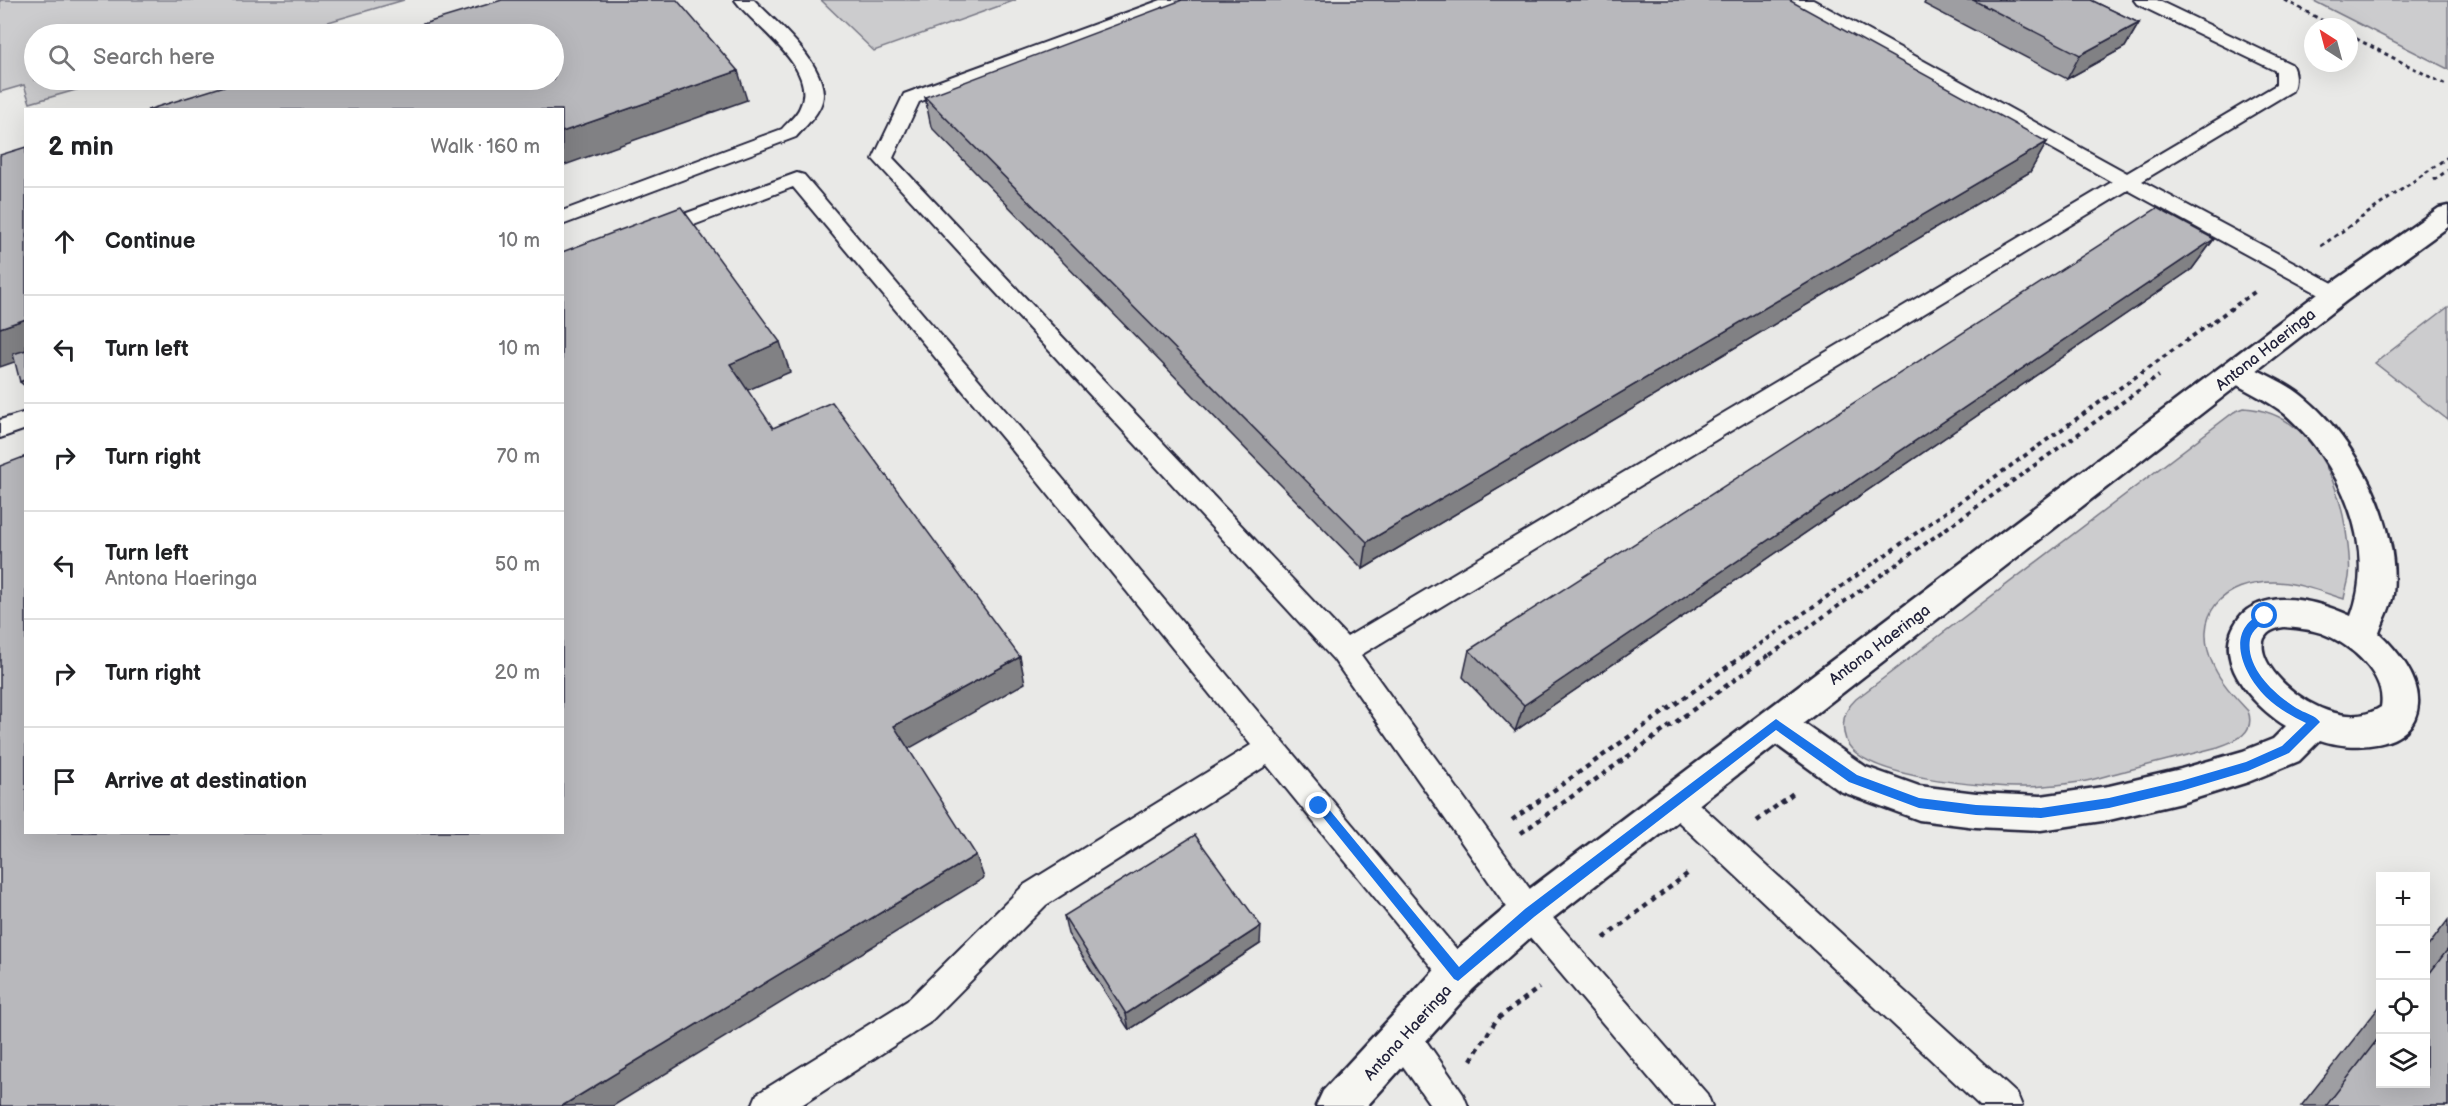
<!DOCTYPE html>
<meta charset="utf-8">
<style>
body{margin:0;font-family:"Balsamiq Sans",sans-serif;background:#f6f6f6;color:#202124}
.controls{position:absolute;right:18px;bottom:18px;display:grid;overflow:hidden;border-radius:0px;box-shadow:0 6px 24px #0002}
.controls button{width:54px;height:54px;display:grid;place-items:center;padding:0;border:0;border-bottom:2px solid #e0e0e0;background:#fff;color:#202124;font:30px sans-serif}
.compass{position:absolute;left:2304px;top:18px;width:54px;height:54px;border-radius:50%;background:#fff;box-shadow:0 6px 24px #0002;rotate:324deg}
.stop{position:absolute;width:18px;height:18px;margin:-14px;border:4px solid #1a73e8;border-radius:50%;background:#fff}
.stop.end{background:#1a73e8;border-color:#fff;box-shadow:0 2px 6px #0008}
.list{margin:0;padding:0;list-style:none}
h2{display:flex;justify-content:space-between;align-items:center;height:78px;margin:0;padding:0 24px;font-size:26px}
h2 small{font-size:20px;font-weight:400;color:#757577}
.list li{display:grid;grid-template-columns:39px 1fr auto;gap:18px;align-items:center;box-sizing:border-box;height:108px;padding:0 24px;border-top:2px solid #e0e0e0}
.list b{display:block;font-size:22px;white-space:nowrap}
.list p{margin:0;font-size:20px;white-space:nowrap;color:#757577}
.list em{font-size:20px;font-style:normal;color:#757577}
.icon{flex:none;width:33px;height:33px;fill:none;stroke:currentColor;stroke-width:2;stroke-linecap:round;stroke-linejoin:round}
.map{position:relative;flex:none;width:2448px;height:1106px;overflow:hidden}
.search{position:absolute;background:#fff;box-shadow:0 6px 24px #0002;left:24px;top:24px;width:540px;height:66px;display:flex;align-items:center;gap:15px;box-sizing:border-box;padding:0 21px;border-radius:33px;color:#757577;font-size:22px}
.panel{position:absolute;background:#fff;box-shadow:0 6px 24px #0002;left:24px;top:108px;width:540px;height:726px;border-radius:0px}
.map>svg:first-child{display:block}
.green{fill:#ccccce;stroke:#777784;stroke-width:1.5}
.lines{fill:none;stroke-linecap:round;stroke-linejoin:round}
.service-casing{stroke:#22223b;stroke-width:4}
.pedestrian-casing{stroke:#22223b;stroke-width:5}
.minor-casing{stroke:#22223b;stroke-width:5}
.path-far2{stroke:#22223b;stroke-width:3;stroke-dasharray:4 4;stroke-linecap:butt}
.path-far1{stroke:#22223b;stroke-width:4;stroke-dasharray:4.5 4.5;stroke-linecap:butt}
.path{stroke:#22223b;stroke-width:4.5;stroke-dasharray:5 5;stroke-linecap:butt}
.service{fill:#f6f6f2;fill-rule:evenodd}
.pedestrian{fill:#f6f6f2;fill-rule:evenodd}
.minor{fill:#f6f6f2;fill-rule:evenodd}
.wall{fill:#9e9ea2;stroke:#22223b;stroke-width:1.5}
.shaded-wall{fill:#818184;stroke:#22223b;stroke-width:1.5}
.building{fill:#b8b8bc;stroke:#22223b;stroke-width:1.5}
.route{fill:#1a73e8}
.labels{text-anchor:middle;stroke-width:5;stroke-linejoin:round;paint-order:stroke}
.street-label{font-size:16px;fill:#22223b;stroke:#f6f6f2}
</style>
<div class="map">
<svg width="2448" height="1106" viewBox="0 0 2448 1106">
<rect width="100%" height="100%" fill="#e9e9e7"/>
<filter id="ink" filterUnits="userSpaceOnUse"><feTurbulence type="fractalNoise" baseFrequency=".0167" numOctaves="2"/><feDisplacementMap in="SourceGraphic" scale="12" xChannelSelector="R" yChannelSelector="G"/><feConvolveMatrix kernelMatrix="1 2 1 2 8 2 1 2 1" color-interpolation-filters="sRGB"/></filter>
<g filter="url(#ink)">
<path class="green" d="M0,0H404L287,34H34V80H111L30,103L24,85L0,92Z
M821,0H1016L874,51Z
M2312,0H2448V69Z
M2448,307V420L2375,363Z
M2244,408C2309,412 2337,475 2346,531C2348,546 2351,562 2349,577C2348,584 2345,592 2344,599C2322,592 2299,583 2276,582C2222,581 2190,615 2214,667C2222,684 2236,698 2248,711C2256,733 2236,741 2218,747C2187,755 2156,763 2125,771C2110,774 2095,780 2080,782C2063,784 2043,787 2025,787C1987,787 1861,779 1846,740C1840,723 1844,710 1856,699L2234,412Z"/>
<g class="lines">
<g class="service-casing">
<path id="service" d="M735,0H754C775,21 823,61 823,94C823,111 806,125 796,137L562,225V211L782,129C788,122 797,115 800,107C819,68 754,27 735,0Z
M1161,0H1186L1183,4L919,102L893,158L1347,637L2112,182L1794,4L1791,0H1813L2127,173L2276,85V71L2137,4L2134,0H2157L2291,64C2296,71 2296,84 2292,91L2142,181L2344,289L2347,294L2344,299L2336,301L2328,299L2128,190L1361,655L1540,903L1707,1094L1712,1106H1673L1518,923L1334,660L873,159L904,94Z
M797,173L804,175L1021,429L1469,964L1474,975L1469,986L1458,991L1447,986L1267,765L1046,905L929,1023L800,1106H752L757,1094L907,1001L1024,885L1251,745L1005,441L793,187L665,236L658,238L651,236L648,231L651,226Z
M26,412V429L0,438V420Z
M1676,788L1686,792L2017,1094L2022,1106H1980L1666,810L1661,801L1666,792Z
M1403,1021L1415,1025L1463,1094L1468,1106H1431L1391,1049L1387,1037L1391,1025Z"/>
</g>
<g class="pedestrian-casing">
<path id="pedestrian" d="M2236,361L2246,364C2266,375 2289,384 2306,399C2358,443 2400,525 2393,594C2391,607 2383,621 2379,633C2397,650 2420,678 2418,704C2415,750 2352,751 2320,740L2299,761L2248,782L2181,803L2109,820L2041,830L1976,827L1919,820L1840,791L1763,735L1758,724L1763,713L1776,708L1789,713L1866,767L1919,786L1976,793L2041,796L2109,786L2181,769L2243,751L2273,739L2286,726C2252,705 2209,658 2239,618C2248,605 2269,599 2284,599C2307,599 2331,607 2351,616C2378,546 2339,461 2285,414C2268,400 2244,390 2226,378L2221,371L2226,364ZM2284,627C2296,628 2309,629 2321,633C2349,643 2387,674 2381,707C2323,746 2217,636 2284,627Z"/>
</g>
<g class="minor-casing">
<path id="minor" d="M2448,206V227L2346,301L1543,926L1473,989L1367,1106H1316L1323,1091L1443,961L1515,900L2326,287L2439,208Z"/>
</g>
<path class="path-far2" d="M2285,0L2334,27
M2349,35L2448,86
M2434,180L2448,170
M2321,246L2448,157"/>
<path class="path-far1" d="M1745,655L2256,291
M1770,655L2159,376"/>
<path class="path" d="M1512,820L1747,653
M1757,821L1796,791
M1521,833L1772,653
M1604,938L1691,871
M1471,1060L1497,1019L1539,988"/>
<use href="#service" class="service"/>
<use href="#pedestrian" class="pedestrian"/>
<use href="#minor" class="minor"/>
</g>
<path class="wall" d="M1926,0H2091L2139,23L2125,47L2067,79L1924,4Z
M925,97L2047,142L2030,172L1363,569L931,127Z
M2214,239L2192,269L1515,731L1463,677L1469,650Z
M1064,916L1260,944L1129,1030L1068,934Z
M2448,920V1106H2301L2380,1006V1083H2426V949Z"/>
<path class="shaded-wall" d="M2139,23L2125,47L2067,79L2080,55Z
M738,71L747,100L562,166V132Z
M2047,142L2030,172L1363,569L1367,542Z
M2214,239L2192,269L1515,731L1524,705Z
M26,319V358L0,367V328Z
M780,342L790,372L741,393L730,364Z
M26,379V387L20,382Z
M1020,657L1025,683L903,752L894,726Z
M976,855L984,878L613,1106H562Z
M1261,926L1260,944L1129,1030L1126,1014Z"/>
<path class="building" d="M502,0H677L738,71L562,132V110H147L244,80H554V34H390Z
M1182,0H1789L2047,142L1367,542L925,97Z
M1973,0H2091L2139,23L2080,55Z
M26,147V319L0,328V155Z
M681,207L780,342L730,364L773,428L832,402L1020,657L894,726L976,855L562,1106H0V466L26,456V832H562V252Z
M2157,208L2214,239L1524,705L1469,650Z
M26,350V379L20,382L13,354Z
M1195,835L1261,926L1126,1014L1064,916Z
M2448,949V1106H2326L2380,1036V1083H2426V978Z"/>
</g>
<path class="route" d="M2265,612L2269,613V619C2261,624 2252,630 2250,639C2245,669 2277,697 2300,710C2307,714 2315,715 2320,722L2289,753L2248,771L2181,791L2109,808L2041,818L1976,815L1919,808L1849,782L1776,730L1534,917L1458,981L1454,979L1314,806L1315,802H1323L1459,967L1525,909L1776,719L1857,775L1919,798L1976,805L2041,808L2109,798L2181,781L2246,762L2282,746L2306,723C2292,716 2277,708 2266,697C2242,673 2223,629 2265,612Z"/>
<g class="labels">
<g class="street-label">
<text transform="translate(2265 349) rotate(-38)" y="6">Antona Haeringa</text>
<text transform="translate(1879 644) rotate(-37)" y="6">Antona Haeringa</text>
<text transform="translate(1407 1032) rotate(-48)" y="6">Antona Haeringa</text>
</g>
</g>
</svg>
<div class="controls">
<button>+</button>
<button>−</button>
<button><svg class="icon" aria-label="locate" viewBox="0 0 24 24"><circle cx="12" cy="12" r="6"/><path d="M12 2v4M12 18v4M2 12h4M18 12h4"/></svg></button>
<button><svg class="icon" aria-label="layers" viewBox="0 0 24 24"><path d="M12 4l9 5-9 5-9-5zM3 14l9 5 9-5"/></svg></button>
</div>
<svg class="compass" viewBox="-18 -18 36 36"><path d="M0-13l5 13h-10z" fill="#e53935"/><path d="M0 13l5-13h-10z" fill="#757577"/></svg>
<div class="stop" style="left:2265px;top:616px"></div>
<div class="stop end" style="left:1319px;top:806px"></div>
<div class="search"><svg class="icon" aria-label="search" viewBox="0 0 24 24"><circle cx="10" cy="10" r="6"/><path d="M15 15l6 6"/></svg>Search here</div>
<section class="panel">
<h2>2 min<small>Walk · 160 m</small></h2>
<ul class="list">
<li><svg class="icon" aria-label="ahead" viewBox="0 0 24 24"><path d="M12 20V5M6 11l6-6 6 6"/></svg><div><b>Continue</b></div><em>10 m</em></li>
<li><svg class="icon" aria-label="left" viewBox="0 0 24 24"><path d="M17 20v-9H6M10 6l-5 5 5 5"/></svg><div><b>Turn left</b></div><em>10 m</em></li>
<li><svg class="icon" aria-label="right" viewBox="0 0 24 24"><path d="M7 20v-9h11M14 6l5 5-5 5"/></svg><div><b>Turn right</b></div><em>70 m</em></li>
<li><svg class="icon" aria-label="left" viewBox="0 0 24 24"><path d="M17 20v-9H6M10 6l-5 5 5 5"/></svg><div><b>Turn left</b><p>Antona Haeringa</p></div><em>50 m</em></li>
<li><svg class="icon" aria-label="right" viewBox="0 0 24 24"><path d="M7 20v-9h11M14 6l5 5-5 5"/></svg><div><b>Turn right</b></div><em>20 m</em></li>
<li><svg class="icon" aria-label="arrive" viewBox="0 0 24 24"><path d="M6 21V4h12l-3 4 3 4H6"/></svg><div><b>Arrive at destination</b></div></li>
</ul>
</section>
</div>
